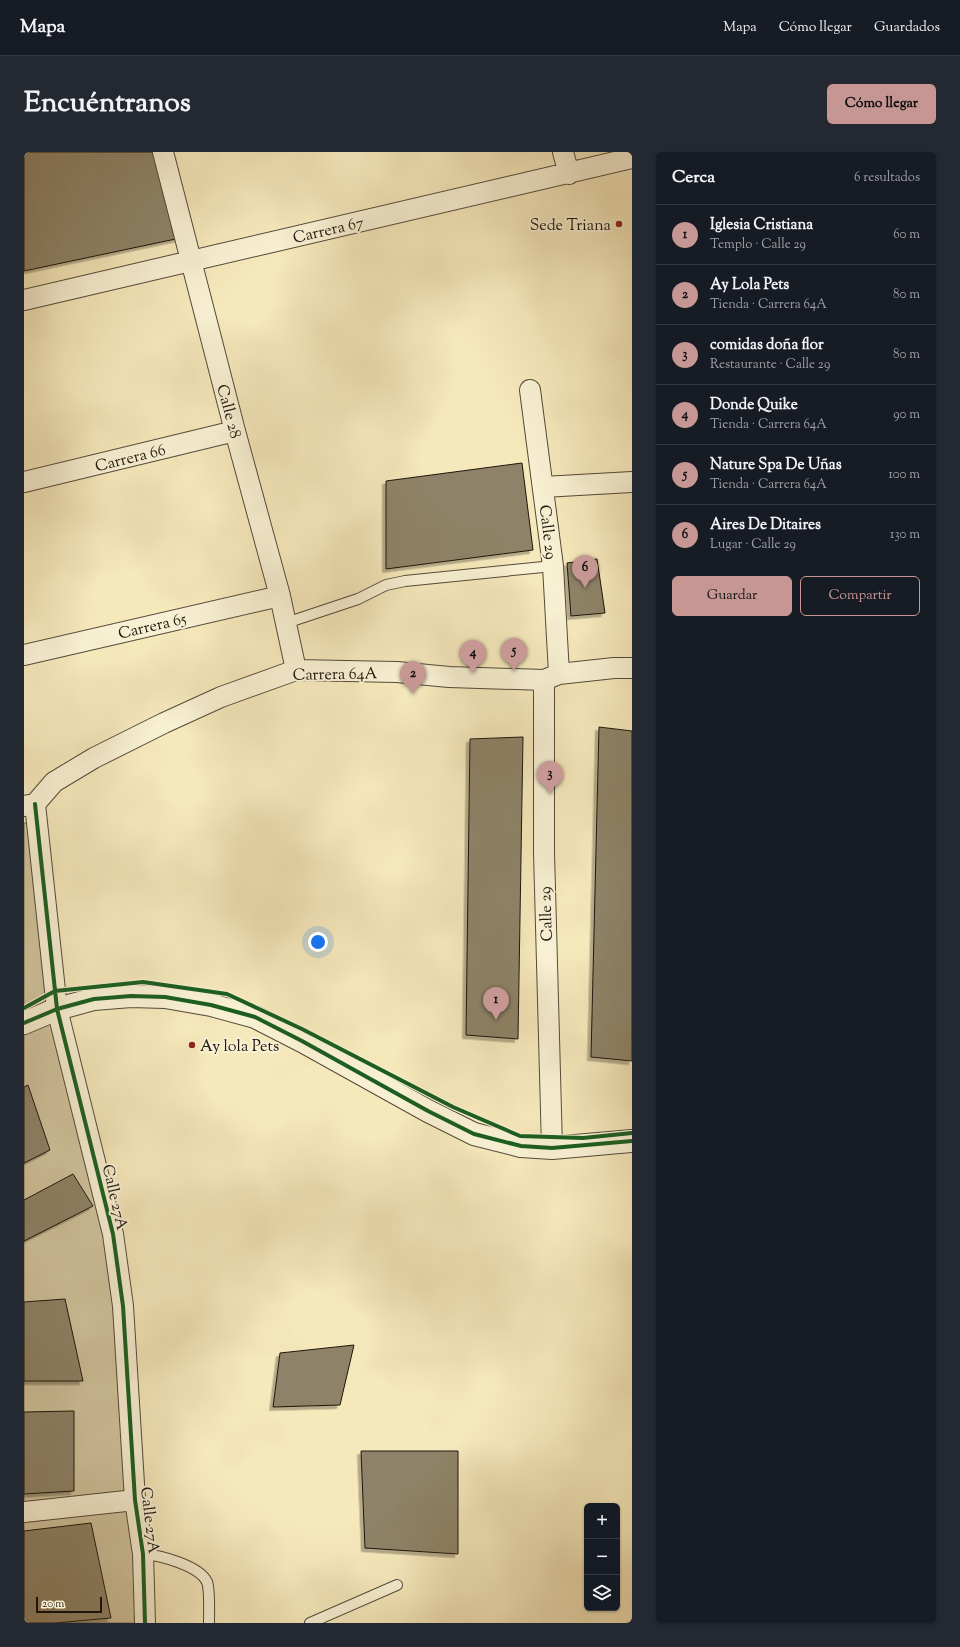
<!DOCTYPE html>
<html lang="es">
<meta charset="utf-8">
<style>
body{margin:0;font-family:"Sorts Mill Goudy",serif;background:#242831;color:#f1f3f6}
.controls{position:absolute;right:12px;bottom:12px;display:grid;overflow:hidden;border-radius:6px;box-shadow:0 1px 3px #0004}
.controls button{width:36px;height:36px;display:grid;place-items:center;padding:0;border:0;border-bottom:1px solid #363941;background:#171b24;color:#f1f3f6;font:20px sans-serif}
.scale{position:absolute;left:12px;bottom:10px;width:66px;box-sizing:border-box;padding-left:4px;border:2px solid #1f160e;border-top:0;font-size:11px;line-height:14px;white-space:nowrap;color:#1f160e;-webkit-text-stroke:3px #f8f0d3;paint-order:stroke}
.you{position:absolute;left:294px;top:790px;width:14px;height:14px;margin:-10px;border:3px solid #fff;border-radius:50%;background:#1a73e8;box-shadow:0 0 0 6px #1a73e833}
.badge{display:grid;place-items:center;width:26px;height:26px;border-radius:50%;background:#c59692;color:#111;font-size:13px;font-weight:700}
.pin{position:absolute;translate:-50% -33px;filter:drop-shadow(0 1px 2px #0008)}
.pin::after{content:'';position:absolute;top:21px;width:14px;height:12px;background:inherit;clip-path:polygon(0 0,100% 0,50% 100%)}
.list{margin:0;padding:0;list-style:none}
h2{display:flex;justify-content:space-between;align-items:center;height:52px;margin:0;padding:0 16px;font-size:17px}
h2 small{font-size:13px;font-weight:400;color:#9ea1a6}
.list li{display:grid;grid-template-columns:26px 1fr auto;gap:12px;align-items:center;box-sizing:border-box;height:60px;padding:0 16px;border-top:1px solid #363941}
.list b{display:block;font-size:15px;white-space:nowrap}
.list p{margin:0;font-size:13px;white-space:nowrap;color:#9ea1a6}
.list em{font-size:13px;font-style:normal;color:#9ea1a6}
.actions{display:flex;gap:8px;padding:12px 16px}
.actions a{flex:1;padding:9px 0;border:1px solid #c59692;border-radius:6px;text-align:center;font-size:14px;color:#c59692}
.actions .main{background:#c59692;color:#111}
.icon{flex:none;width:22px;height:22px;fill:none;stroke:currentColor;stroke-width:2;stroke-linecap:round;stroke-linejoin:round}
.map{position:relative;flex:none;width:608px;height:1471px;overflow:hidden;border-radius:6px}
header{display:flex;align-items:center;gap:24px;box-sizing:border-box;height:56px;padding:0 20px;background:#171b24;border-bottom:1px solid #363941}
header strong{font-size:19px}
nav{display:flex;gap:22px;margin-inline-start:auto;font-size:14px}
.intro{display:flex;align-items:center;justify-content:space-between;box-sizing:border-box;height:96px;padding:0 24px}
h1{margin:0;font-size:28px}
.button{padding:10px 18px;border-radius:6px;background:#c59692;color:#111;font-size:14px;font-weight:700}
main{display:flex;gap:24px;padding:0 24px}
aside{flex:1;background:#171b24;border-radius:6px;box-shadow:0 1px 3px #0004}
.map>svg:first-child{display:block}
.green{fill:#d1c49e;stroke:#786d56}
.building{fill:#8e8368;stroke:#1f160e;filter:url(#shadow)}
.lines{fill:none;stroke-linecap:round;stroke-linejoin:round}
.service-casing{stroke:#544a39;stroke-width:12}
.minor-casing{stroke:#544a39;stroke-width:22}
.tertiary-casing{stroke:#544a39;stroke-width:24}
.service{stroke:#f8f0d3;stroke-width:10}
.minor{stroke:#f8f0d3;stroke-width:20}
.tertiary{stroke:#f8f0d3;stroke-width:22}
.cycleway-casing{stroke:#f8f0d3;stroke-width:6}
.cycleway{stroke:#1b5e20;stroke-width:4}
.poi-dot{fill:#8f2418;stroke:#f8f0d3;stroke-width:1.5}
.labels{text-anchor:middle;stroke-width:4;stroke-linejoin:round;paint-order:stroke}
.poi-label{font-size:16px;fill:#1f160e;stroke:#f8f0d3;text-anchor:end}
.street-label{font-size:16px;fill:#1f160e;stroke:#f8f0d3}
</style>
<header>
<strong>Mapa</strong>
<nav><a>Mapa</a><a>Cómo llegar</a><a>Guardados</a></nav>
</header>
<div class="intro"><h1>Encuéntranos</h1><a class="button">Cómo llegar</a></div>
<main>
<div class="map">
<svg width="608" height="1471" viewBox="0 0 608 1471">
<defs>
<filter id="shadow"><feDropShadow dx="-3.5" dy="3.5" stdDeviation="0" flood-color="#0004"/></filter>
</defs>
<rect width="100%" height="100%" fill="#f5e8bb"/>
<filter id="stains"><feTurbulence type="fractalNoise" baseFrequency=".005" numOctaves="4"/><feColorMatrix values="0 0 0 0 .2 0 0 0 0 .09 0 0 0 0 .02 0 0 0 .5 -.17"/></filter>
<radialGradient id="worn" r=".72"><stop offset=".6" stop-color="#630" stop-opacity="0"/><stop offset="1" stop-color="#630" stop-opacity=".3"/></radialGradient>
<path class="green" d="M0,671H3L91,1123L130,1471H0Z"/>
<path class="building" d="M0,0H139L161,85L0,119Z
M498,311L509,398L362,417V329Z
M573,407L581,461L547,464L543,411Z
M575,575L608,579V909L567,905Z
M499,585L494,887L442,883L446,587Z
M4,933L26,998L0,1011V935Z
M49,1022L69,1054L0,1089V1048Z
M41,1147L59,1229H0V1150Z
M330,1193L316,1253L249,1255L256,1201Z
M50,1259V1339L0,1342V1260Z
M337,1299H434V1402L341,1396Z
M67,1371L87,1466L31,1471H0V1379Z"/>
<g class="lines">
<g class="service-casing">
<path id="service" d="M262,471L334,447L362,433L381,429L529,414
M119,1402C136,1403 176,1414 183,1430C186,1437 185,1463 185,1471
M286,1471L373,1433"/>
</g>
<g class="minor-casing">
<path id="minor" d="M139,0L211,279L256,444L272,518
M539,0L545,22
M0,148L608,6
M506,238L529,414L535,522
M0,330L211,279
M519,335L608,330
M0,503L256,444
M520,528V700L528,996
M11,652L33,857L89,1082L99,1154L111,1348L119,1402L121,1471
M0,654L11,652L30,630L70,606L140,571L197,545L272,518L373,520L425,525L520,528L535,522L590,516H608
M0,1360L111,1348"/>
</g>
<g class="tertiary-casing">
<path id="tertiary" d="M0,871L33,857L70,847L107,844L141,845L187,853L231,865L278,889L404,959L450,982L497,994L528,996L608,989"/>
</g>
<use href="#service" class="service"/>
<use href="#minor" class="minor"/>
<use href="#tertiary" class="tertiary"/>
<g class="cycleway-casing">
<path id="cycleway" d="M11,652L33,857L89,1082L99,1154L111,1348L119,1402L121,1471
M0,856L31,839L119,830L203,842L278,877L429,955L496,984L559,986L608,981
M0,871L33,857L70,847L107,844L141,845L187,853L231,865L278,889L404,959L450,982L497,994L528,996L608,989"/>
</g>
<use href="#cycleway" class="cycleway"/>
</g>
<g class="poi-dot">
<circle cx="595" cy="72" r="4"/>
<circle cx="168" cy="893" r="4"/>
</g>
<g class="labels">
<g class="poi-label">
<text x="587" y="78">Sede Triana</text>
<text x="176" y="899" text-anchor="start">Ay lola Pets</text>
</g>
<g class="street-label">
<text transform="translate(304 77) rotate(-13)" y="6">Carrera 67</text>
<text transform="translate(206 259) rotate(75)" y="6">Calle 28</text>
<text transform="translate(106 305) rotate(-14)" y="6">Carrera 66</text>
<text transform="translate(525 380) rotate(83)" y="6">Calle 29</text>
<text transform="translate(128 473) rotate(-13)" y="6">Carrera 65</text>
<text transform="translate(311 521) rotate(-1)" y="6">Carrera 64A</text>
<text transform="translate(521 762) rotate(-92)" y="6">Calle 29</text>
<text transform="translate(92 1045) rotate(77)" y="6">Calle 27A</text>
<text transform="translate(127 1368) rotate(83)" y="6">Calle 27A</text>
</g>
</g>
<rect width="100%" height="100%" filter="url(#stains)"/>
<rect width="100%" height="100%" fill="url(#worn)"/>
</svg>
<div class="controls">
<button>+</button>
<button>−</button>
<button><svg class="icon" aria-label="layers" viewBox="0 0 24 24"><path d="M12 4l9 5-9 5-9-5zM3 14l9 5 9-5"/></svg></button>
</div>
<div class="scale">20 m</div>
<div class="you"></div>
<div class="pin badge" style="left:472px;top:868px">1</div>
<div class="pin badge" style="left:389px;top:542px">2</div>
<div class="pin badge" style="left:526px;top:642px">3</div>
<div class="pin badge" style="left:449px;top:521px">4</div>
<div class="pin badge" style="left:490px;top:519px">5</div>
<div class="pin badge" style="left:561px;top:436px">6</div>
</div>
<aside>
<h2>Cerca<small>6 resultados</small></h2>
<ul class="list">
<li><span class="badge">1</span><div><b>Iglesia Cristiana</b><p>Templo · Calle 29</p></div><em>60 m</em></li>
<li><span class="badge">2</span><div><b>Ay Lola Pets</b><p>Tienda · Carrera 64A</p></div><em>80 m</em></li>
<li><span class="badge">3</span><div><b>comidas doña flor</b><p>Restaurante · Calle 29</p></div><em>80 m</em></li>
<li><span class="badge">4</span><div><b>Donde Quike</b><p>Tienda · Carrera 64A</p></div><em>90 m</em></li>
<li><span class="badge">5</span><div><b>Nature Spa De Uñas</b><p>Tienda · Carrera 64A</p></div><em>100 m</em></li>
<li><span class="badge">6</span><div><b>Aires De Ditaires</b><p>Lugar · Calle 29</p></div><em>130 m</em></li>
</ul>
<div class="actions"><a class="main">Guardar</a><a>Compartir</a></div>
</aside>
</main>
